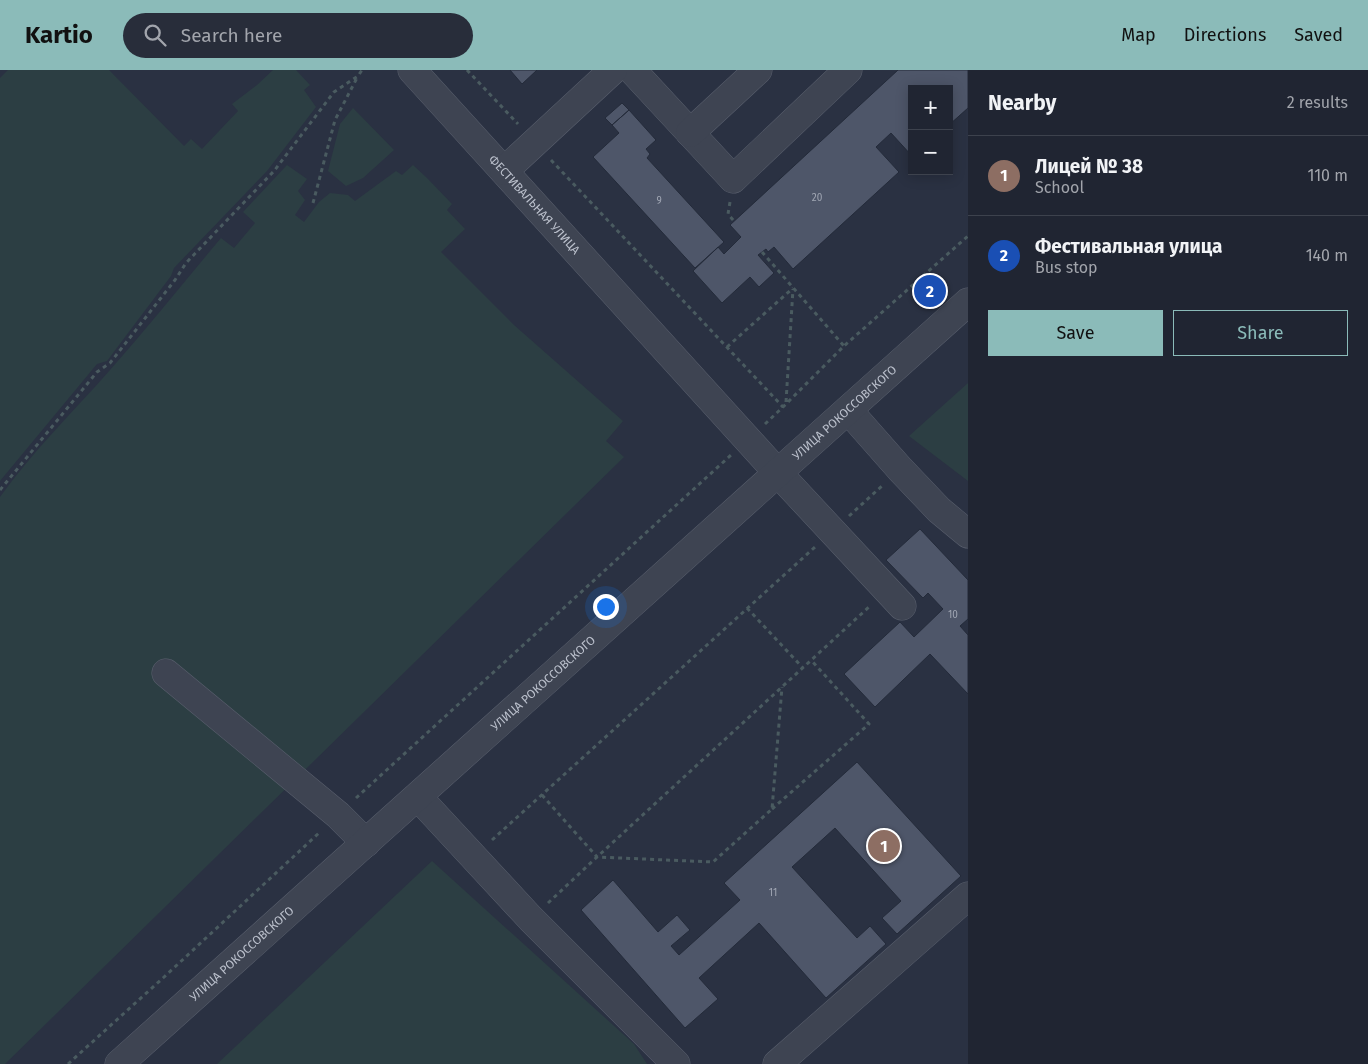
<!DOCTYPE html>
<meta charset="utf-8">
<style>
body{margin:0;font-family:"Fira Sans",sans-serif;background:#282d3a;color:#f1f3f6}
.controls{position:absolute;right:15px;top:15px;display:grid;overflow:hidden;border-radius:0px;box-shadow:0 2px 12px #0003}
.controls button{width:45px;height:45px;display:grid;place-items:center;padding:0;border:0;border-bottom:1px solid #3d424d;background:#202532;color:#f1f3f6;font:25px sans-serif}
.you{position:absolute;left:605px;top:536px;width:18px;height:18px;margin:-12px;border:4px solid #fff;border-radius:50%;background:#1a73e8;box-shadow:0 0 0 8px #1a73e833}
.badge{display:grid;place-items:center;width:32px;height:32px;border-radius:50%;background:#8bbbb9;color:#fff;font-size:16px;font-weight:700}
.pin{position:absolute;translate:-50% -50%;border:2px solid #fff;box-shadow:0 1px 5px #0006}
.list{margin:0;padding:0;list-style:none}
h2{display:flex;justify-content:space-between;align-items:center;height:65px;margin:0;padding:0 20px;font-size:21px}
h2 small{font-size:16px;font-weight:400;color:#a2a5ac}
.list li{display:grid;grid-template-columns:32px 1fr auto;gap:15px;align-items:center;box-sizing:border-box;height:80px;padding:0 20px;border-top:1px solid #3d424d}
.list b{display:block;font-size:19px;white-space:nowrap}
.list p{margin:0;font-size:16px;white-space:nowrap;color:#a2a5ac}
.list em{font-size:16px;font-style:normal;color:#a2a5ac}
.actions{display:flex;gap:10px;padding:15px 20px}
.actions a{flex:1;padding:11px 0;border:1px solid #8bbbb9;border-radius:0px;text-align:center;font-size:18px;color:#8bbbb9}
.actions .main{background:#8bbbb9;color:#111}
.icon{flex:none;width:28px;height:28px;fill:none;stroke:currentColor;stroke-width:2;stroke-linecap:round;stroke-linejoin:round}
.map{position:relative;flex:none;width:968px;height:994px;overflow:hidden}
header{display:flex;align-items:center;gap:30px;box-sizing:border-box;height:70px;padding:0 25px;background:#8bbbb9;color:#111}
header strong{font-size:24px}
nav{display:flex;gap:28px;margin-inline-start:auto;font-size:18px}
.search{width:350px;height:45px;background:#282d3a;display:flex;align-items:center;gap:12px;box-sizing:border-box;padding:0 18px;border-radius:28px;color:#a2a5ac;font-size:19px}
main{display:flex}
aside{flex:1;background:#202532}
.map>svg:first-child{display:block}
.green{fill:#2c3e43}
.building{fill:#4e5669;stroke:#242b3a}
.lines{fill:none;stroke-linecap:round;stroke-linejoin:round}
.minor-casing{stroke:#595f6d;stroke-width:29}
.path{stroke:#4a5b60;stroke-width:3;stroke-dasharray:4 4;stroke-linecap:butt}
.minor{stroke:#3e4452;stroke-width:28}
.labels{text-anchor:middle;stroke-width:4;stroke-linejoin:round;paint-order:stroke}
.number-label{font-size:10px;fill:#a0a6b3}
.street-label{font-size:12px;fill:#bbc0cc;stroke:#222838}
</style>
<header>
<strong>Kartio</strong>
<div class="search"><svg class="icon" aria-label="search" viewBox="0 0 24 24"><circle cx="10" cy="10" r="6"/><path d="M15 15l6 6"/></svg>Search here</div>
<nav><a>Map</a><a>Directions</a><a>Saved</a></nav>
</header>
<main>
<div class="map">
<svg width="968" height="994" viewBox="0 0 968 994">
<rect width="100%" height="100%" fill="#2a3142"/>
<path class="green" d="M8,0H109L184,76L191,69L202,79L238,41L232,34L257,15L273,0H296L310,15L304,20L316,37L267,101L174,198L171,206L107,291L97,294L0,411V8Z
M353,38L394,80L363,108L346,116L328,101L340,54Z
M287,95L307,109L298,121L305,130L295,145L304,152L319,132L330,123L348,125L355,131L396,101L402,105L413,95L427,108L452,134L447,140L465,159L441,182L514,255L623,351L606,371L624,387L5,994H0V427C32,382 74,341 110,300C148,257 184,212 221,168L234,178L255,153L243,142Z
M968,313V411L909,366Z
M432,791L634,974L647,994H217Z"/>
<path class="building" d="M510,0H537L522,14Z
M898,0H968V38L949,55V19H912V86L891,63L876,77L899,102L793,199L774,177L768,182L766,179L758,185L774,203L759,217L750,207L722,233L693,201L718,177L724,184L741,167L730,155Z
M622,33L629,40L612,55L605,48Z
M629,40L656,70L646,79L650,84L647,88L724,172L695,198L593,87L619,63L612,55Z
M920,459L968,510V549L960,556L968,565V624L930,584L875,637L844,604L900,552L914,567L943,539L928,523L923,528L886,490Z
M857,692L961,806L897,864L882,848L901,831L835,758L792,797L857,868L870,856L886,874L826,928L759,853L699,908L718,929L685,958L581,840L613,810L658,862L677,845L690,860L671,876L679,885L740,830L724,813Z"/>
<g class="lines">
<g class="minor-casing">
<g id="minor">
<path id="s1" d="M412,0L778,403L902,536"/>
<path d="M632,0L733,109L848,0"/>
<path d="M690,63L758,0"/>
<path d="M504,101L613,0"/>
<path d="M848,340L900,399L939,440L968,464"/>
<path d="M166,603L338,745L366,773"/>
<path d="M418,727L531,849L676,994"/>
<path id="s2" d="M119,994L968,232"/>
<path d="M777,994L968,826"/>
</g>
</g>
<path class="path" d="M467,0L518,54
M551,90L783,337
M730,132L728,144L734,151
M313,133L335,50L358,6
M762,182L844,276
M727,277L793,218
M786,332L793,219
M765,354L783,337L844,276L968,166
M0,420L97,302L110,293L175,210L186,193L274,101L334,22L358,6L362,0
M849,446L883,415
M747,538L803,598
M542,725L597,787L713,792L772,739L782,617
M356,728L731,385
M772,739L869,654L811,590
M492,770L815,477
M548,833L597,787L870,536
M68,994L163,908L320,762"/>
<use href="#minor" class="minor"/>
</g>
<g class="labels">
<g class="number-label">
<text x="817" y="131">20</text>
<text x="659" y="134">9</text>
<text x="953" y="548">10</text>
<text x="773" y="826">11</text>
</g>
<g class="street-label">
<text dy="4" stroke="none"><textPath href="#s1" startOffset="182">ФЕСТИВАЛЬНАЯ УЛИЦА</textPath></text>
<text dy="4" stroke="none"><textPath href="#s2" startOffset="975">УЛИЦА РОКОССОВСКОГО</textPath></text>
<text dy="4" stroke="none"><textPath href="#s2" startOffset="570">УЛИЦА РОКОССОВСКОГО</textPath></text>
<text dy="4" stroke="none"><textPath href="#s2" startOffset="165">УЛИЦА РОКОССОВСКОГО</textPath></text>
</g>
</g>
</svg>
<div class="controls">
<button>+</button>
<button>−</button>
</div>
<div class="you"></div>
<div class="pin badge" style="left:884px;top:776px;background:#8d6e63">1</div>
<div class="pin badge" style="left:930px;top:221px;background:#1a4fb4">2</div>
</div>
<aside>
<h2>Nearby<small>2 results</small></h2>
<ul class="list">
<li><span class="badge" style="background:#8d6e63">1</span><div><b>Лицей № 38</b><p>School</p></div><em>110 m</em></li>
<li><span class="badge" style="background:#1a4fb4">2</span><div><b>Фестивальная улица</b><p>Bus stop</p></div><em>140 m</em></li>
</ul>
<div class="actions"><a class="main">Save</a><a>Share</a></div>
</aside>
</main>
